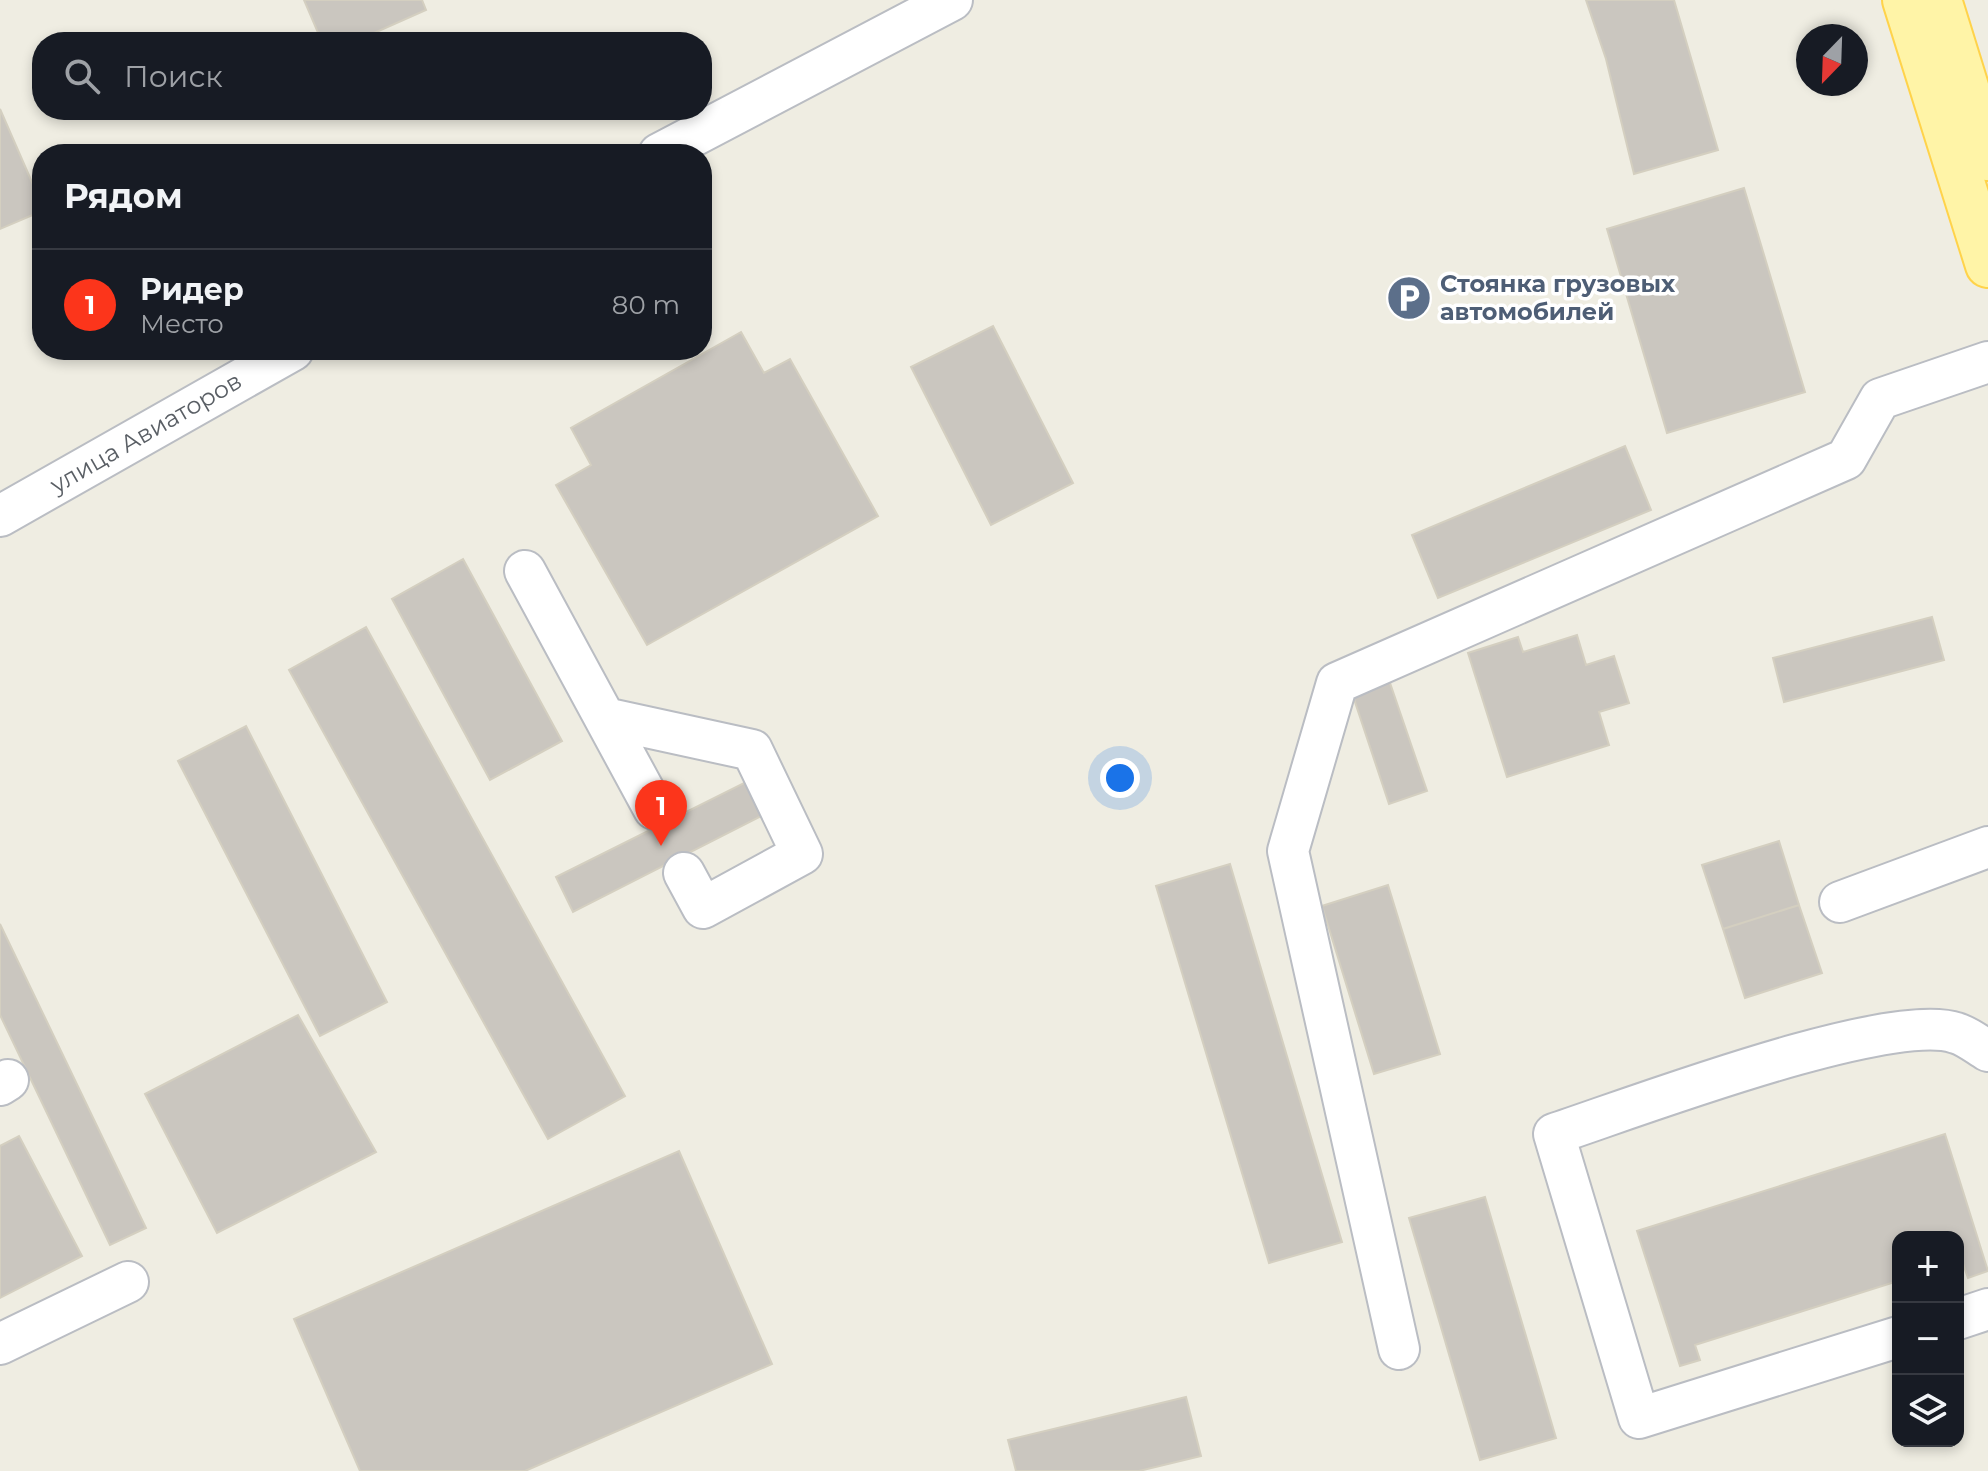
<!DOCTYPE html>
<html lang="ru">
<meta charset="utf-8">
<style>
body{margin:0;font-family:Montserrat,sans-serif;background:#242831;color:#f1f3f6}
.controls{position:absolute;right:24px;bottom:24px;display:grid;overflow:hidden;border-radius:16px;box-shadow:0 4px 12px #0003}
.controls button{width:72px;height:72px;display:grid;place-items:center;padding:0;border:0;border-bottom:2px solid #363941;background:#171b24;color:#f1f3f6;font:40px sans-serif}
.compass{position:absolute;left:1796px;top:24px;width:72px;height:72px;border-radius:50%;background:#171b24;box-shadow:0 4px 12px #0003;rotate:203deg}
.you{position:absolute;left:1120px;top:778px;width:28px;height:28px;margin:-20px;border:6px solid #fff;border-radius:50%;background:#1a73e8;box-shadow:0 0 0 12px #1a73e833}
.badge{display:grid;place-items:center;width:52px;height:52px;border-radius:50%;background:#fc351b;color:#fff;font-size:26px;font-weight:700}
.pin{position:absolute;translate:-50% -66px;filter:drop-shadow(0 2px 4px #0008)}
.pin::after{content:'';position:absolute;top:42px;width:28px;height:24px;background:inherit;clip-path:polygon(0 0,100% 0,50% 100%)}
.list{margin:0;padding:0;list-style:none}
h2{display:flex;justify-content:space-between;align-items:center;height:104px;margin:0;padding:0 32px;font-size:34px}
h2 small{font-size:26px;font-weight:400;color:#9ea1a6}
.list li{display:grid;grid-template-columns:52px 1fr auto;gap:24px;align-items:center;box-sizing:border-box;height:112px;padding:0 32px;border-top:2px solid #363941}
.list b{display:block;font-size:30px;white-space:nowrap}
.list p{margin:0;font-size:26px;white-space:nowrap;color:#9ea1a6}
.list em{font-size:26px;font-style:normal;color:#9ea1a6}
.icon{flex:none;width:44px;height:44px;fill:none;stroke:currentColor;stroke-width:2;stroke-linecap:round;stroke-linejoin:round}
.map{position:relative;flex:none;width:1988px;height:1471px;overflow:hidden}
.search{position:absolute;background:#171b24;box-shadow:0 4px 12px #0003;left:32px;top:32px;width:680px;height:88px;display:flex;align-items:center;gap:20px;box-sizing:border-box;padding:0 28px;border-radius:32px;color:#9ea1a6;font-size:30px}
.panel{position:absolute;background:#171b24;box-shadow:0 4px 12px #0003;left:32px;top:144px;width:680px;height:216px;border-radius:32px}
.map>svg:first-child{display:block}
.building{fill:#cac6bf;stroke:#d4cfc0;stroke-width:2}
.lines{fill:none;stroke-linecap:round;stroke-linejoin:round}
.minor-casing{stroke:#babdc3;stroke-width:44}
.major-casing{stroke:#ffd34b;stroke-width:48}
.minor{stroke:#fff;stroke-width:40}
.major{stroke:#fff4a7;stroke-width:44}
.labels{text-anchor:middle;stroke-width:7;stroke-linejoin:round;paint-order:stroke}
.service-label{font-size:24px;font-weight:bold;fill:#4e5e75;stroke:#fff;text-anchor:start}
.street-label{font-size:24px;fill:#5a5f65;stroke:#fff}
</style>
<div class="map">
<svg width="1988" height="1471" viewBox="0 0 1988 1471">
<rect width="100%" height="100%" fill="#efede2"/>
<path class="building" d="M304,0H422L426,10L354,42H322Z
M1586,0H1674L1718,150L1634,174L1606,59Z
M0,109L42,205V211L0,229Z
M1744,188L1805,392L1667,433L1607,229Z
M993,326L1073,483L991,525L911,367Z
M741,332L764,373L790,359L878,516L647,645L556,485L591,465L571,428Z
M1625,446L1651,510L1438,598L1412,535Z
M463,559L562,741L490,780L392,599Z
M1932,617L1944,660L1784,702L1773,658Z
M366,627L625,1096L548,1139L289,670Z
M1577,635L1586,665L1614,656L1629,703L1599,712L1609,745L1507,777L1468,653L1518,637L1523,652Z
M1389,680L1427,791L1389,804L1352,693Z
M246,726L387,1002L320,1036L178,761Z
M748,781L765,814L573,912L556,877Z
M1779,841L1799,905L1723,929L1702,865Z
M1230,864L1342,1242L1269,1263L1156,886Z
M1388,885L1440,1054L1374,1074L1322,906Z
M1799,905L1822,973L1745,998L1723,929Z
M0,924L146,1228L110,1245L0,1015Z
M298,1015L376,1152L217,1233L145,1094Z
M1945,1134L1988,1271L1968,1278L1962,1261L1958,1262V1237H1898V1281L1695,1345L1700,1360L1680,1366L1637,1231Z
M19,1136L82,1256L0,1298V1146Z
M679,1151L772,1364L525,1471H360L294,1319Z
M1485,1197L1556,1438L1480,1460L1409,1218Z
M1186,1397L1201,1456L1139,1471H1016L1008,1440Z"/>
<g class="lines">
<g class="minor-casing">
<path id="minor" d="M659,154L952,0
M0,516L293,350
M525,571L654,809
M605,718L752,750L802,854L703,908L684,873
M1840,902L1988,847
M0,1085L8,1080
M1958,1319L1988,1309
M1898,1337L1639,1418L1554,1134C1630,1109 1890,1010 1956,1033C1967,1036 1978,1045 1988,1051
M0,1344L128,1282
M1399,1349L1288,851L1337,683L1846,459L1880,399L1988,362"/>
</g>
<g class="major-casing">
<path id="major" d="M1905,0L1988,265
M1939,0L1988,158"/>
</g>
<use href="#minor" class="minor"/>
<use href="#major" class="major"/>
</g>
<defs>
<g id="parking-disc" transform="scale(2.3)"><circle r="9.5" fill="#5c6f8a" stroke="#fff"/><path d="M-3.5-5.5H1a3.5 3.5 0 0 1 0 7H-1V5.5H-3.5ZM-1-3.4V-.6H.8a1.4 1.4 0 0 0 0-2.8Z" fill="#fff"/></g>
</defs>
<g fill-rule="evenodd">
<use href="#parking-disc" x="1409" y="298"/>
</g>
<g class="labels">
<g class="service-label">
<text x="1440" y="292">Стоянка грузовых<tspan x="1440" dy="28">автомобилей</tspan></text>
</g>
<g class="street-label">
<text transform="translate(146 433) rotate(-30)" y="8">улица Авиаторов</text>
</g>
</g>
</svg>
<div class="controls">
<button>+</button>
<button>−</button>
<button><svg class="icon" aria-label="layers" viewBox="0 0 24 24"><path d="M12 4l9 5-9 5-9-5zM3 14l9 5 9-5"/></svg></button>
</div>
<svg class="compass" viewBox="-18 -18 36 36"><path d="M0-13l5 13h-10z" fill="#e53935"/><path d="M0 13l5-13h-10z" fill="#9ea1a6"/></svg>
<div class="you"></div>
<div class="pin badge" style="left:661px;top:846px">1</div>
<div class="search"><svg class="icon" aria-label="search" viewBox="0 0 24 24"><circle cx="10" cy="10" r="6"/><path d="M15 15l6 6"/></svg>Поиск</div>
<section class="panel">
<h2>Рядом<small></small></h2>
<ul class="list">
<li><span class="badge">1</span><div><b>Ридер</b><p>Место</p></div><em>80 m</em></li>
</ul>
</section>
</div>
